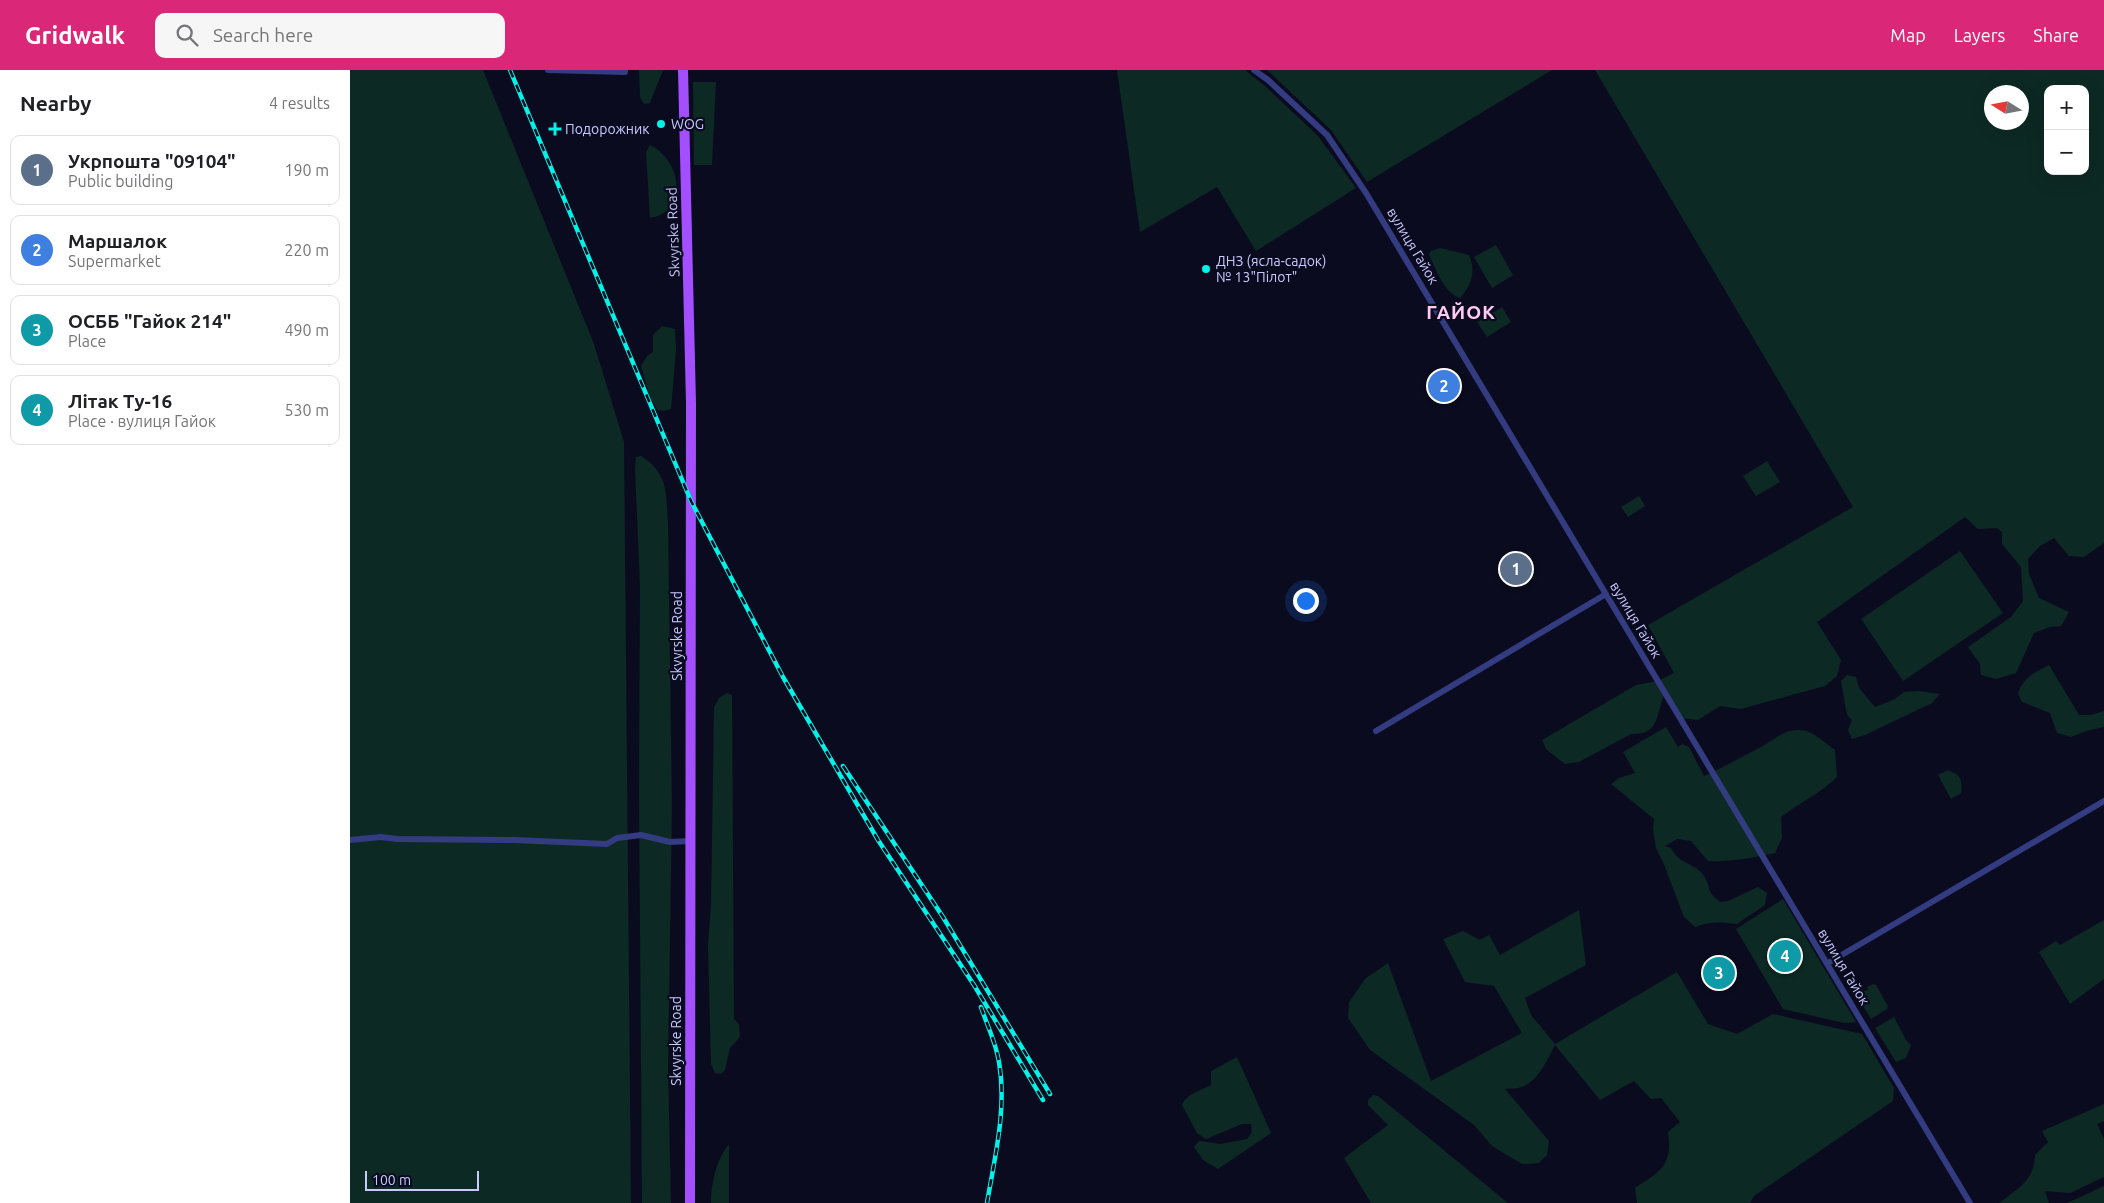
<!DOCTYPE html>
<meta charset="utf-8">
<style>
body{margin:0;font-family:Ubuntu,sans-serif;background:#f6f6f6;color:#202124}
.controls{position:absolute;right:15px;top:15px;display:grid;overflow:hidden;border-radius:10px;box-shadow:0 5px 20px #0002}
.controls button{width:45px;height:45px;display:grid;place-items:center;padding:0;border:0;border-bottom:1px solid #e0e0e0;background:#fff;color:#202124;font:25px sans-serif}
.compass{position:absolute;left:1634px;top:15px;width:45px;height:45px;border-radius:50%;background:#fff;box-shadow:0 5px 20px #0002;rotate:281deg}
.scale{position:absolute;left:15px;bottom:12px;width:114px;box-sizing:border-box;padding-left:5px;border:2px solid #c8caff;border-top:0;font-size:14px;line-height:18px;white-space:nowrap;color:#c8caff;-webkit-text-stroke:4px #0b0b1f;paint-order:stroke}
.you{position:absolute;left:955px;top:530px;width:18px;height:18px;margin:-12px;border:4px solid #fff;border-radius:50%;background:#1a73e8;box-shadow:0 0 0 8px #1a73e833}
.badge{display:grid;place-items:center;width:32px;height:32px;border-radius:50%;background:#db2777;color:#fff;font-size:16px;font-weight:700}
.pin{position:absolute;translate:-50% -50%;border:2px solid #fff;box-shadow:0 1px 5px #0006}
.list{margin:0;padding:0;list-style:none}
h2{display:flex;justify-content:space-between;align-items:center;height:65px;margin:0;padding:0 20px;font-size:21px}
h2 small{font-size:16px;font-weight:400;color:#757577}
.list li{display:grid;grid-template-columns:32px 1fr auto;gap:15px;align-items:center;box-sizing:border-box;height:70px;margin:0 10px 10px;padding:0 10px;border:1px solid #e0e0e0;border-radius:10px}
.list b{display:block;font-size:19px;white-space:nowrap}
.list p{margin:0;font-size:16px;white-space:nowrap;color:#757577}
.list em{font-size:16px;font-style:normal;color:#757577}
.icon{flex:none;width:28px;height:28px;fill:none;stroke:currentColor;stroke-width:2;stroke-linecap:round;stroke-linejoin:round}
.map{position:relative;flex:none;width:1754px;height:1133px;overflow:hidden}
header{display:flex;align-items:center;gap:30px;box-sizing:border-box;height:70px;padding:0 25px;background:#db2777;color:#fff}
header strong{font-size:24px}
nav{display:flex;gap:28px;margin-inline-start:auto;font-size:18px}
.search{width:350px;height:45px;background:#f6f6f6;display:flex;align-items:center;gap:12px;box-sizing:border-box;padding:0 18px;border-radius:10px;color:#757577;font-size:19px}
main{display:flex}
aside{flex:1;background:#fff}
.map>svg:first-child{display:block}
.green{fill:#0d2924;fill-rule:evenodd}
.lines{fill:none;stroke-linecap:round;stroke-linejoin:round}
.street{stroke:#333b81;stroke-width:6}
.primary{stroke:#a34fff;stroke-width:10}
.rail-casing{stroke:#00f3e8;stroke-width:4.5}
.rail{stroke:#0b0b1f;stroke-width:2.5;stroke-dasharray:8;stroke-linecap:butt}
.poi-dot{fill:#00f3e8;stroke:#0b0b1f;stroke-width:2}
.labels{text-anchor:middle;stroke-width:4.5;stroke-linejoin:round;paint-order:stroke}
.poi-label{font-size:14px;fill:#c8caff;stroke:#0b0b1f;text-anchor:start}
.street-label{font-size:14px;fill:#c8caff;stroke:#0b0b1f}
.district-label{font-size:19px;font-weight:bold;letter-spacing:1px;fill:#ffcaf4;stroke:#0b0b1f}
</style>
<header>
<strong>Gridwalk</strong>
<div class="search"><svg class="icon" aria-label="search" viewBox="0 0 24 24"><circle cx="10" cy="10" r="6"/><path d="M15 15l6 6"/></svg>Search here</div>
<nav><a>Map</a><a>Layers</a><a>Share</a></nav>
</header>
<main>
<aside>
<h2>Nearby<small>4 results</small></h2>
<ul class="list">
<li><span class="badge" style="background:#5c6f8a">1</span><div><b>Укрпошта &quot;09104&quot;</b><p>Public building</p></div><em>190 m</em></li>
<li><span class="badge" style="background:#3f7fe0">2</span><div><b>Маршалок</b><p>Supermarket</p></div><em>220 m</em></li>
<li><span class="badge" style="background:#0f9aa8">3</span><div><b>ОСББ &quot;Гайок 214&quot;</b><p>Place</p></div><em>490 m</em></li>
<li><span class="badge" style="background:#0f9aa8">4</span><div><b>Літак Ту-16</b><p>Place · вулиця Гайок</p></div><em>530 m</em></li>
</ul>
</aside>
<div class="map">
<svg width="1754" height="1133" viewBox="0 0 1754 1133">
<rect width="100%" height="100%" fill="#0b0b1f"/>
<path class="green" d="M0,0H133L244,274L274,372L281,1133H0Z
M289,0H313L300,33L294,34L290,27Z
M767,0H895L915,16L968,66L1006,118L906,181L867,117L790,162Z
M917,0H1202L1017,112L981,60Z
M1245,0H1754V473L1734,487L1719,486L1704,468L1690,476L1678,489L1679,504L1689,528L1719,542L1711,556L1700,557L1684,563L1666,603L1646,609L1631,605L1630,594L1618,577L1661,547L1673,531L1671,497L1652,474V462L1647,458L1628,459L1615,447L1467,552L1491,590L1487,606L1475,616L1391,639L1370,636L1348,650L1331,648L1315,623C1306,641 1311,666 1281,664L1229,692L1215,694L1197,680L1192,670L1286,615L1308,611L1324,603L1298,555L1503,437ZM1698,19H1735V101H1698ZM1642,22H1672V52H1642Z
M366,12L362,95H344L343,12Z
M300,75C330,89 341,141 300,148L296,82Z
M1146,175L1163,205L1142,218L1124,187Z
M1090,178L1119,185C1126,201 1122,215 1110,228C1094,223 1086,199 1079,185L1081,181Z
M1152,237L1161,252L1137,267L1127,252Z
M312,256L325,259L326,280L321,339L314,341L308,340L301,330L291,296L297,286L303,282V265Z
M291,386C319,403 316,425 318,454L322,737L318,998L321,1133H292L289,722L290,515L285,399L286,387Z
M1417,391L1430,412L1406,426L1393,406Z
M1289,426L1295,436L1278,447L1271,437Z
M1610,481L1653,543L1553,611L1511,549Z
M1699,595L1729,645H1741L1754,641V657L1736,661L1721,667L1707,663L1700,643L1672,632L1668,624C1673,607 1684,603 1699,595Z
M1497,605L1506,607L1509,618L1525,637L1545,629L1554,622L1568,621L1590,624L1582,633L1515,665L1502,669L1498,660L1502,650L1497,645L1491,611Z
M377,623L382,625L384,949L389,954L390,967L380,978L375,1000L371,1004L365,1003L361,994L358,875L361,835L364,637L369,628Z
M1316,657L1328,677L1332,674L1339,677L1354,706C1374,697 1393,686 1413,676C1423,670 1434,660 1448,660C1461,659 1474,672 1485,680L1487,707C1471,723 1449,733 1431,747L1432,768L1425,783C1402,788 1381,792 1358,791L1341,771L1327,769L1315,776L1321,778C1330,796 1345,792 1354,806C1362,819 1355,820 1370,832L1378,831L1408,817L1417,823L1415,835L1387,854C1372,852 1359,851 1345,857L1334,847L1313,792L1306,778L1303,759L1304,749L1261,714L1269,708L1285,703L1273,682Z
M1598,700C1610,705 1613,709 1611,723L1601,729L1588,705Z
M1433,829L1506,952L1494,953L1433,939L1386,859Z
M1229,840L1236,895L1175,928L1181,945L1205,974L1327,902L1358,954L1387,964L1423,944L1512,964L1544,1018L1543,1031L1404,1126L1400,1133H1287L1285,1118C1311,1101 1323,1095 1318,1062L1330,1052L1311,1028L1301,1029L1284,1011L1250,1030L1205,975C1198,989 1188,1011 1172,1017C1167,1019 1160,1018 1155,1019L1199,1071L1197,1085L1189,1093L1172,1094L1142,1076L1124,1055L1020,980L998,948L999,932L1016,908L1038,893L1081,1011L1172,963L1144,916L1115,912L1093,869L1113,861L1130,870L1139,865L1150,885Z
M1754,850V909L1720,934L1689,882L1706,871L1710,875Z
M1523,914L1526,915L1538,936L1537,939L1521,949L1504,921L1512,918L1514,921L1518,920L1517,917Z
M1544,947L1556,970L1561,975L1556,988L1546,992L1525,958Z
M887,987L921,1063L868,1099L853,1090L844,1077L849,1071L870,1074L897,1069L902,1062L901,1054H892L856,1069L847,1063L832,1035C836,1024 852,1020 861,1015V1001Z
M1023,1025L1028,1026L1158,1133H1021L994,1088L1038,1055L1018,1035V1030Z
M1754,1034V1051L1747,1054L1754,1069V1107L1720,1123L1695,1121L1699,1133H1649C1668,1118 1684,1111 1685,1085L1698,1072L1692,1061Z
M379,1074V1133H361C361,1113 366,1090 379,1074Z
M1754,1116V1133H1717Z"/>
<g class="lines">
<path class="street" d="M198,0L275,2V0
M904,0L918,10L977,65L1016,123L1620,1133
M1026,661L1256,524
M0,770L31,767L47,769L164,770L257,774L267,768L291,765L320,772L340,771
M1478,893L1754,731"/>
<path class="primary" d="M333,0L341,333L340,1133"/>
<g class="rail-casing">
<path id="rail" d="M160,0L341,431L433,607L528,770L624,915L693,1030
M493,696L593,847L700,1024
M631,937C637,955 646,973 649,992C657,1039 645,1086 637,1133"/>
</g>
<use href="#rail" class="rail"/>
</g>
<g class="poi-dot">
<circle cx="311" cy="54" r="5"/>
<path d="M202.5 51.5h5v5h5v5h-5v5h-5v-5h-5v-5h5z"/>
<circle cx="856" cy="199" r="5"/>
</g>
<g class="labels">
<g class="poi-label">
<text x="321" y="59">WOG</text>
<text x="215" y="64">Подорожник</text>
<text x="866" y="196">ДНЗ (ясла-садок)<tspan x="866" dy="16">№ 13"Пілот"</tspan></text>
</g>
<g class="street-label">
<text transform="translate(323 162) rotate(-92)" y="5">Skvyrske Road</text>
<text transform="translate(1063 176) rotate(59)" y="5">вулиця Гайок</text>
<text transform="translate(1286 550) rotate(59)" y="5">вулиця Гайок</text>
<text transform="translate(327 566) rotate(-90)" y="5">Skvyrske Road</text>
<text transform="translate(1494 897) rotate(59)" y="5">вулиця Гайок</text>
<text transform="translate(326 971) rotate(-90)" y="5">Skvyrske Road</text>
</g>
<g class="district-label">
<text x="1111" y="249">ГАЙОК</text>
</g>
</g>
</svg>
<div class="controls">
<button>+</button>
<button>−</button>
</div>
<svg class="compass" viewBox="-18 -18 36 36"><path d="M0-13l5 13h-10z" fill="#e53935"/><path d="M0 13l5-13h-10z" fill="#757577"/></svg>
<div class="scale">100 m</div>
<div class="you"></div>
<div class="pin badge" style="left:1166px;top:499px;background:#5c6f8a">1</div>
<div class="pin badge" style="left:1094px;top:316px;background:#3f7fe0">2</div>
<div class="pin badge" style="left:1369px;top:903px;background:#0f9aa8">3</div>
<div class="pin badge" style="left:1435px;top:886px;background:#0f9aa8">4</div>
</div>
</main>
